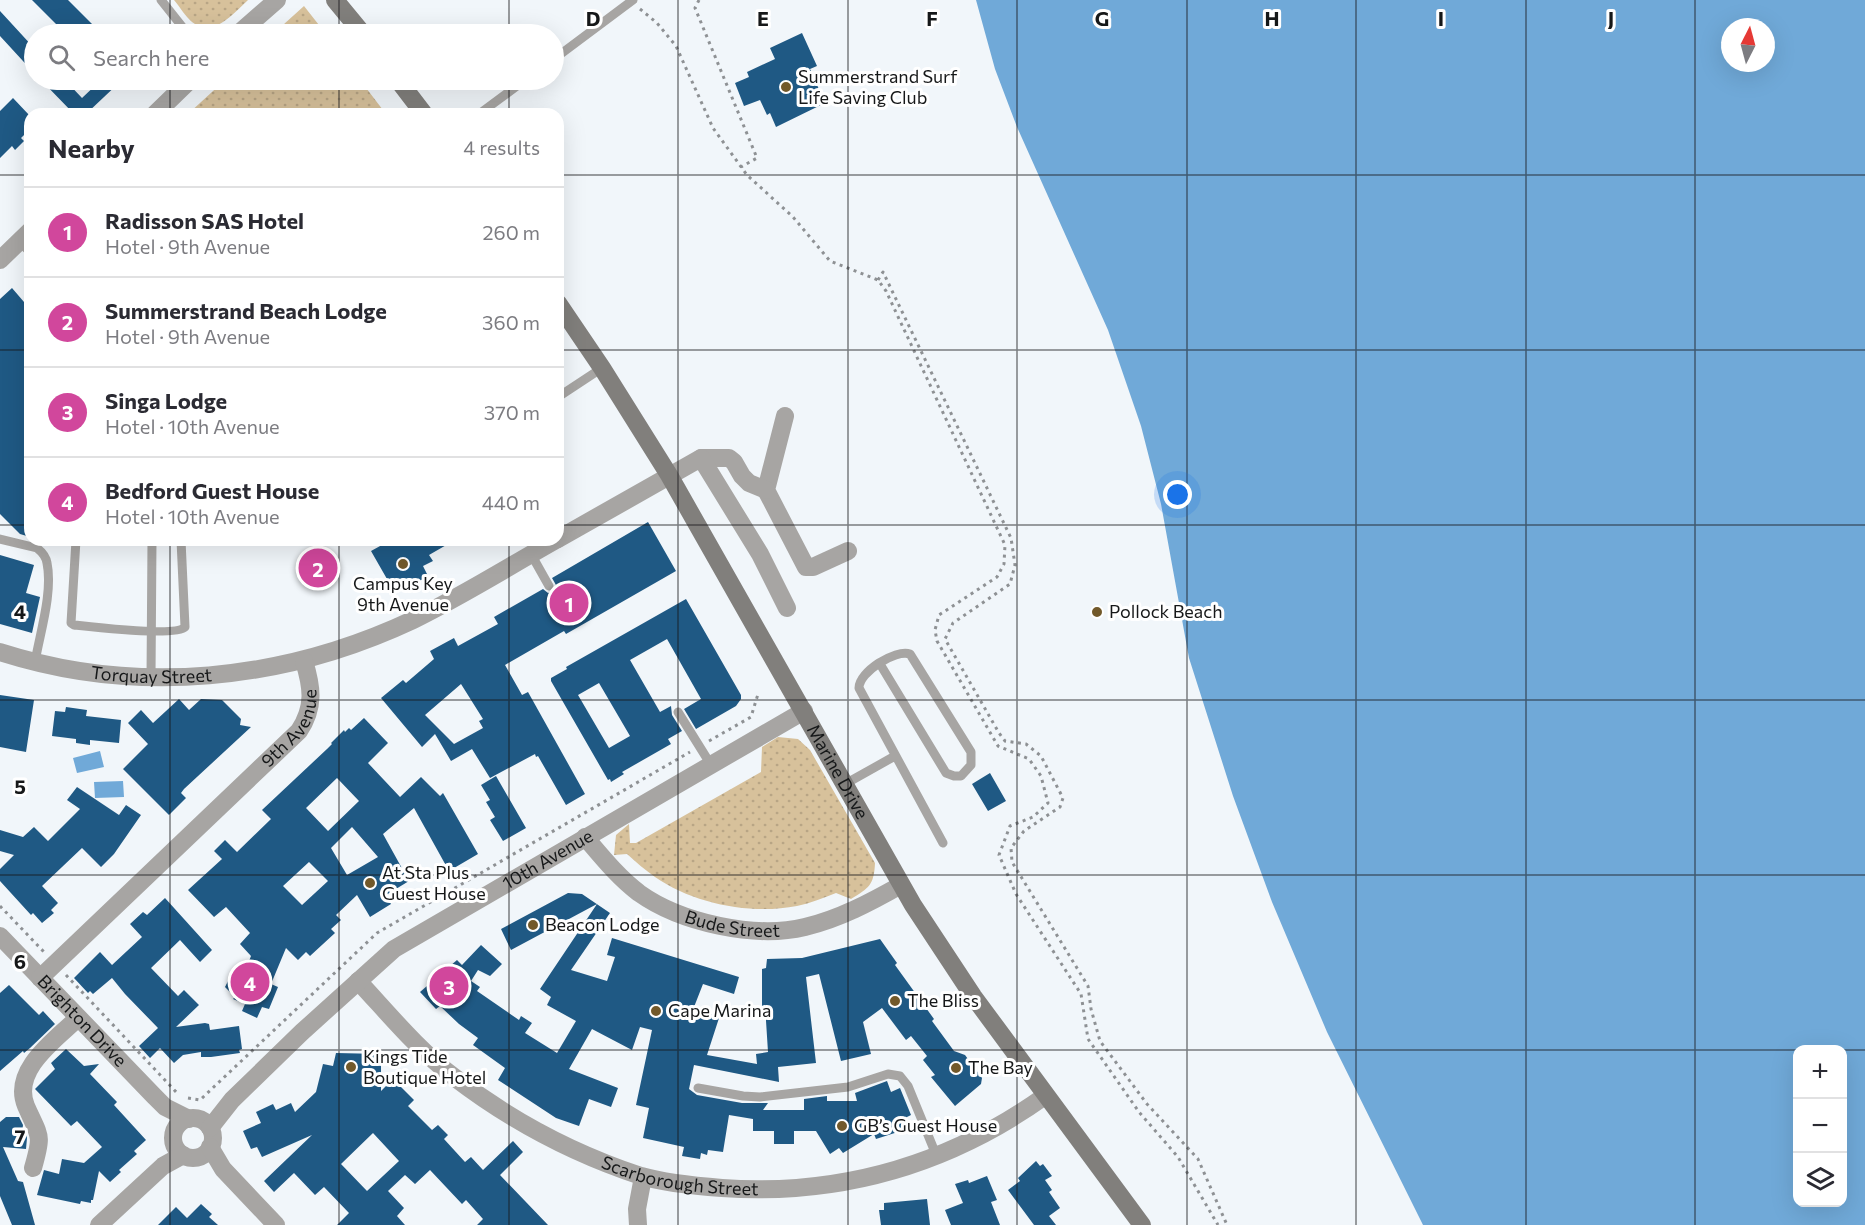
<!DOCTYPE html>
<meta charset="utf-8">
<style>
body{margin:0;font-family:Commissioner,sans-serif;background:#f7f7f7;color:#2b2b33}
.controls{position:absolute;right:18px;bottom:18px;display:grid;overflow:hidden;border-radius:12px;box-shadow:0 6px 24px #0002}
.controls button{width:54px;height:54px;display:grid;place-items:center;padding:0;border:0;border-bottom:2px solid #e1e1e2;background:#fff;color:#2b2b33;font:30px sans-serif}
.compass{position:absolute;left:1721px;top:18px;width:54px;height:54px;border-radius:50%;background:#fff;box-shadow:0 6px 24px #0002;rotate:6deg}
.you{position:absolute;left:1178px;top:495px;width:21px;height:21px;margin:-15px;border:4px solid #fff;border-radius:50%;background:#1a73e8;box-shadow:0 0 0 9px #1a73e833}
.badge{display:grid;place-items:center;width:39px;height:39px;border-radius:50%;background:#111827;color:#fff;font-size:20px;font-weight:700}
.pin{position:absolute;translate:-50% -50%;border:3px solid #fff;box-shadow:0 2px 6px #0006}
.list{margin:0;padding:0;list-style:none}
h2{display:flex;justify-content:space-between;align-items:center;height:78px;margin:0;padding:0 24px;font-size:26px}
h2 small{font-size:20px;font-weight:400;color:#7c7c81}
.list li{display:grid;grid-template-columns:39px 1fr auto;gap:18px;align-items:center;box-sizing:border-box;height:90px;padding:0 24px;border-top:2px solid #e1e1e2}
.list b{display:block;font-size:22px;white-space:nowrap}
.list p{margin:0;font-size:20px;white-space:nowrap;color:#7c7c81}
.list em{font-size:20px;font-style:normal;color:#7c7c81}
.icon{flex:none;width:33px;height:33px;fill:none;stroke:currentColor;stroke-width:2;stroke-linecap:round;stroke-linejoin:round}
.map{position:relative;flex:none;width:1865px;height:1225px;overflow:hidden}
.search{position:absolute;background:#fff;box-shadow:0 6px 24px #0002;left:24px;top:24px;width:540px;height:66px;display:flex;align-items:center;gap:15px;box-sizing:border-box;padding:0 21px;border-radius:33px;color:#7c7c81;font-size:22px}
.panel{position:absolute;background:#fff;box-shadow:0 6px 24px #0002;left:24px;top:108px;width:540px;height:438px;border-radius:18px}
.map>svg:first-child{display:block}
.park{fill:url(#park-dots)}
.water{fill:#70a9d8;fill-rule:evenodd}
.building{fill:#1f5984;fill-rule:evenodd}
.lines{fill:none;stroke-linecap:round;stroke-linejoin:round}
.path{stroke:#8e9194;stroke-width:3;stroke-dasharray:3 4.5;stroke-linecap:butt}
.service{stroke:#a7a5a3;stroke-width:9}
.minor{stroke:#a7a5a3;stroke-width:18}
.secondary{stroke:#817f7c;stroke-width:18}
.grid{fill:none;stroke:#161819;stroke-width:1.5;stroke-opacity:0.55}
.poi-dot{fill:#72592a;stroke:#fff;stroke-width:2}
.labels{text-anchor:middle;stroke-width:6;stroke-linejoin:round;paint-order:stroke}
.poi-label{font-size:18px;fill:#161819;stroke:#fff;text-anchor:start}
.street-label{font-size:18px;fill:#161819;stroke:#fff}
.grid-label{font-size:20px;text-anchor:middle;font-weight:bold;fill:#161819;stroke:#fff;stroke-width:6;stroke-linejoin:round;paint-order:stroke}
</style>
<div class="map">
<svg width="1865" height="1225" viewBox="0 0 1865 1225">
<defs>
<pattern id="park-dots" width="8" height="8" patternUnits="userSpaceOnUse" patternTransform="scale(1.5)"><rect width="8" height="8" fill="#d7c19b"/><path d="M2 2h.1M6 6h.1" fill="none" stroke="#b8a585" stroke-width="1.8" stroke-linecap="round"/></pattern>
</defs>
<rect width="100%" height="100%" fill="#f1f6fa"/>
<path class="park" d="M174,0H248C234,13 213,39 192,22C185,16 180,7 174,0Z
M304,6L326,34H273Z
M225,80H360L386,114H188Z
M778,737L798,739L810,750L875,863C874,885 869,888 851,899L836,893C823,898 811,903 797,906C751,915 694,904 655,877C645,870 636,862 627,854L614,855L616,835L629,824L630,843H636L761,772L762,747Z"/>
<path class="water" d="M976,0H1865V1225H1423L1327,1032L1272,902L1233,796L1189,658L1161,504L1141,426L1108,330L1017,127L995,69ZM1730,27H1766V63H1730ZM1798,1050H1842V1202H1798Z
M100,751L104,767L77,773L73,758Z
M123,781L124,797L95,798L94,782Z"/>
<path class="building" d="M32,0H68L102,34H66Z
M0,11L34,48V73L0,36Z
M802,33L817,66L810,69L825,103L776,127L770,113L767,115L760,100L744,106L735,83L749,77L747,72L775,59L770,48Z
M41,80H65L82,98L101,80H122L86,114H74Z
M13,98L30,116V129L21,138L24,141L15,150L12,146L0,158V111Z
M12,288L30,309V537L20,534L0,514V299Z
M648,522L676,571L566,634L564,631L505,665L522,695L528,692L585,794L566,805L538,756L536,757L535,754L490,778L472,749L451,761L435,734L422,747L381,698L403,680L406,683L434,659L430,651L454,638L458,646L498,624L494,617L543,589L548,593L553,592L556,585L552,578ZM461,684L483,719L479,721L483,728L454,744L425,715Z
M391,540H455L429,555L433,561L423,566L428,576L406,589L401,581L391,586L371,551Z
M0,555L34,565L26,593L40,597L32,633L0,624Z
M686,599L741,695V699L736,706L696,729L684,709L701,699L667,639L630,660L660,712L671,706L672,715L682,731L668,739L671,744L622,772L624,774L611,782L610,779L608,780L551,681V678L567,669L566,667ZM599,683L630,736L609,748L578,695Z
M0,695L34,700L26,752L0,747Z
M179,699L189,710L201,699L222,700L241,719L240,725L251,727L184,789L181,793L186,798L169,815L123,769L148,744L128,723L141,710L153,723Z
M66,707L87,710L86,716L121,720L119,743L90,740V745L76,743V739L52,736L55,711L65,712Z
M364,718L388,743L368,763L400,797L421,777L440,796L443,793L478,854L449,871L414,808L383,834L409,881L386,895L391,904L370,917L357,895L336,915L341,920L331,929L335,933L310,956L306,952L298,960L286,948L271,984L278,987L269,1009L262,1007L257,1018L242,1011L245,1004L233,999L235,997L225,987L231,975L242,979L251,956L240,944L250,933L226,907L214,917L188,890L222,859L214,851L225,840L237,852L271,819L262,810L327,749L332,744L331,743L344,730L345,732L349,728L351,730ZM337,778L359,801L328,831L306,808ZM352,827L378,857L347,875L331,848ZM309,862L328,881L302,905L283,886Z
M990,773L1006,801L988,811L972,784Z
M496,776L526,828L503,841L490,820L495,817L486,802L490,800L481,785Z
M77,787L119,815L126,805L141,815L114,854L101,867L82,848L42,886L58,903L51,910L54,913L42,923L33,913L31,915L0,881V869L14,855L0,851V830L23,837L34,827L48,841L80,809L67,800Z
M568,893L582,894L610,913L571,970L607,981L615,957L607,955L612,938L739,977L734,994L703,984L694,1007L720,1015L707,1055L757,1064L756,1054L768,1052L765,1005L762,1006V969L766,968L767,959L802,958L880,939L897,963L895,965L934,1019L932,1021L954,1051L965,1055L982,1078L981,1084L955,1106L931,1077L935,1075L923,1060L927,1056L911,1036L906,1040L882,1008L863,1022L871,1054L841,1061L819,974L806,977L816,1063L778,1067L779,1082L694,1065L689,1089L697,1095L742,1103H768L763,1110H804V1099L827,1096V1101H857L855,1093L887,1081L891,1092L900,1088L911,1115L901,1120L904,1130L876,1139L874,1134L843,1153L839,1148L830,1154L816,1131H794V1144H774V1131H753V1119L729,1115L723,1152L708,1150L707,1155L701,1153L700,1159L682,1156L684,1147L643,1138L649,1108L636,1105L652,1030L640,1027L632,1050L592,1029L569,1069L618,1088L611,1107L589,1099L579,1126L556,1118L498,1080L505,1068L473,1045L478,1038L459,1024L440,1006L436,1009L420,992L457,960L462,965L481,945L502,964L490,976L478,970L471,981L480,987L477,991L519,1020L521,1016L532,1023L525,1033L557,1053L576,1021L547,1005L551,997L540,989L597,904L511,950L501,929Z
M165,898L212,950L200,962L180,940L151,968L178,996L184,990L199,1005L176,1027L205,1023L209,1024L210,1030L239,1026L242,1049L239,1050L240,1053L211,1057H201V1052L183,1055L174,1063L160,1048L150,1058L139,1046L158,1028L125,994L112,978L93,994L90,991L88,993L74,978L100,952L112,965L142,937L130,924L143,912L147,915Z
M9,985L39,1015L43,1011L55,1024L30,1048L24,1053L23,1051L0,1071V993Z
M66,1049L84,1066L99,1064L90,1074L117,1102L114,1105L146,1140L134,1151L137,1154L119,1170L121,1172L110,1182L99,1171L93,1200H91V1203L81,1201L80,1204L37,1195L44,1170L59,1174L62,1159L84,1163L102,1147L77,1121L71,1126L35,1089L55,1069L51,1063Z
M336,1053L381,1054V1091L393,1079L414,1100L408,1106L432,1130L438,1125L448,1135L444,1139L465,1162L471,1157L483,1170L513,1141L523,1152L500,1175L548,1225H477L483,1219L466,1200L462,1204L430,1170L415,1184L405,1175L388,1191L404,1208L397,1216L405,1225H337L349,1213L324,1187L315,1195L294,1173L274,1192L264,1181L312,1135L262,1157L257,1147L251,1149L243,1131L261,1123L256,1112L273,1104L276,1110L291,1103L295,1112L316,1092L323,1064L333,1066ZM373,1133L399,1161L367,1191L341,1164Z
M6,1117H19L23,1125L22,1133H26L27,1138L26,1149L3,1147L18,1181L23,1182L35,1225H12L0,1196V1122Z
M1036,1161L1040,1166L1043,1164L1052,1176L1045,1180L1052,1190L1049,1192L1060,1208L1049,1216L1056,1225H1034L1008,1190L1020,1181L1018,1178Z
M987,1176L997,1200L991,1202L1000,1225H951L945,1210L963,1203L955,1184L968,1180L969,1183Z
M927,1199L930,1225H881L879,1210H884V1203Z
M201,1204L212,1214L209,1217L218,1225H158L176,1207L187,1218Z"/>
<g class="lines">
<path class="path" d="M699,0L695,8L757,158L741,167
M640,9L657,23L676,46L713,128L747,175L793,217L830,261L878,280L886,291L1005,545L1004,564L997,577L939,615L935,630L937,641L998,746L1029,759L1041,776L1048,803L1033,817L1010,826L999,855L1016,894L1081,994L1088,1039L1139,1112L1178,1157L1218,1225
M878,280L883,272L1011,538L1015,565L1010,584L953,623L945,639L999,733L1005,741L1026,744L1041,756L1063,798L1060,807L1024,831L1011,848L1012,862L1088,986L1091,1009L1100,1041L1147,1104L1198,1159L1227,1225
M709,741L751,717L758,694
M0,906L45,953
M66,975L179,1095
M188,1098L200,1100L377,933L690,752"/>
<path class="service" d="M161,0L188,34
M554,59L633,0
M479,114L525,80
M19,241L30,252
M558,397L602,368
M0,539L37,548C42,552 46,556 47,563C53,592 40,633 35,662
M76,540L71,623L74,625C92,627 176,637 185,627L181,540
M531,554L549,586
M880,664L946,773L954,776H961L971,765V752L910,654C895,649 859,672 859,688L943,843
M151,677L152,540
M678,712L711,765
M845,784L895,756
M698,1088L743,1096L760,1097L848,1087L888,1074L900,1076L908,1086L937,1157"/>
<g class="minor">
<path d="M238,34L277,0"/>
<path d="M155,114L190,80"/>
<path d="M0,260L30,231"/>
<path d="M785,416L766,490L806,567H813L848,551"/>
<path d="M701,458H729L734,462L742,476L749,483L766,490"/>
<path d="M558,539L701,458L760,554L787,608"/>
<path id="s1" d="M0,652C137,696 283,681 413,620C462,596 508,567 556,540"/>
<path id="s2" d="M585,837C602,857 618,877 639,893C681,923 755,939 805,927C839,919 871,902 901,885"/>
<path id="s3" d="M0,936L154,1096L165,1107L189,1119"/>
<path id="s4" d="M40,978L299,731C315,707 312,687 304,661"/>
<path id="s5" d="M358,981C388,1013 418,1050 454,1077C510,1120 574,1154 641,1176C665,1183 696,1186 722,1188C841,1196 948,1165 1045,1096"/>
<circle cx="193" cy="1138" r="20"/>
<path id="s6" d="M210,1128L232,1100L302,1032L394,949L804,711"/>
<path d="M210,1147L223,1169L276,1225"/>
<path d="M33,1168C43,1133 40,1138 26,1106C11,1070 56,1039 78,1018"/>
<path d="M99,1225L163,1166L183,1155"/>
<path d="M638,1225L637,1209L643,1177"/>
</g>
<g class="secondary">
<path d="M335,0L363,34"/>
<path d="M398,80L424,114"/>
<path id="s7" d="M558,303L602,368L669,475L913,905L973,996L1142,1225"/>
</g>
</g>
<path class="grid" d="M170,0V34M339,0V34M509,0V34M678,0V1225M848,0V1225M1017,0V1225M1187,0V1225M1356,0V1225M1526,0V1225M1695,0V1225M170,80V114M339,80V114M509,80V114M0,175H30M558,175H1865M0,350H30M558,350H1865M0,525H30M558,525H1865M170,540V1225M339,540V1225M509,540V1225M0,700H1865M0,875H1865M0,1050H1798M1842,1050H1865"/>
<g class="poi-dot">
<circle cx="786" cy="87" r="6"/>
<circle cx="403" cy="564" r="6"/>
<circle cx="1097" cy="612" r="6"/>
<circle cx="370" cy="883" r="6"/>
<circle cx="533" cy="925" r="6"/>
<circle cx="895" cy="1001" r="6"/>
<circle cx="656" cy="1011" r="6"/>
<circle cx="351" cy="1067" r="6"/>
<circle cx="956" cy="1068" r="6"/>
<circle cx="842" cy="1126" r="6"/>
</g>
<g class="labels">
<g class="poi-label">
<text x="798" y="83">Summerstrand Surf<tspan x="798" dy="21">Life Saving Club</tspan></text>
<text x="403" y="590" text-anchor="middle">Campus Key<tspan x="403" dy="21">9th Avenue</tspan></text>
<text x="1109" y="618">Pollock Beach</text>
<text x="382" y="879">At Sta Plus<tspan x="382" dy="21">Guest House</tspan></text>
<text x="545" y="931">Beacon Lodge</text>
<text x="907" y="1007">The Bliss</text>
<text x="668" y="1017">Cape Marina</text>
<text x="363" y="1063">Kings Tide<tspan x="363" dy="21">Boutique Hotel</tspan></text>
<text x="968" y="1074">The Bay</text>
<text x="854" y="1132">GB’s Guest House</text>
</g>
<g class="street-label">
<text dy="6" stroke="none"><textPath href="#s1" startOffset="154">Torquay Street</textPath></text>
<text dy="6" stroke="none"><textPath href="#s4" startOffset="356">9th Avenue</textPath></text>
<text dy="6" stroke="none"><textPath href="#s7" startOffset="546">Marine Drive</textPath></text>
<text dy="6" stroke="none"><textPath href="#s6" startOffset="435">10th Avenue</textPath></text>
<text dy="6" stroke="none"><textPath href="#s2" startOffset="178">Bude Street</textPath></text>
<text dy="6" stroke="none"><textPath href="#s3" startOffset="118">Brighton Drive</textPath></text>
<text dy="6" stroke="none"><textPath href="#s5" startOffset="387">Scarborough Street</textPath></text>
</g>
</g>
<g class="grid-label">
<text x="593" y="26">D</text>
<text x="763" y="26">E</text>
<text x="932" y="26">F</text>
<text x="1102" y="26">G</text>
<text x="1272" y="26">H</text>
<text x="1441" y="26">I</text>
<text x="1611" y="26">J</text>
<text x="20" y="619">4</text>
<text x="20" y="794">5</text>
<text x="20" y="969">6</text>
<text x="20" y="1144">7</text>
</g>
</svg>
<div class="controls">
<button>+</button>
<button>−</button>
<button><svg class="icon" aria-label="layers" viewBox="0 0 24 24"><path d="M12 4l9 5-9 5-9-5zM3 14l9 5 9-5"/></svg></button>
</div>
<svg class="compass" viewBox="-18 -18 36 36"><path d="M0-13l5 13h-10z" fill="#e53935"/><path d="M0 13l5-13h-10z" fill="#7c7c81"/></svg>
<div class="you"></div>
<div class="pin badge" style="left:569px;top:603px;background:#d1479c">1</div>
<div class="pin badge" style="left:318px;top:568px;background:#d1479c">2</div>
<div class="pin badge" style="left:449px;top:986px;background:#d1479c">3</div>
<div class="pin badge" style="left:250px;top:982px;background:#d1479c">4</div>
<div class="search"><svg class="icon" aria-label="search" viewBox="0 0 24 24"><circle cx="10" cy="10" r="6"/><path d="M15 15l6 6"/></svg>Search here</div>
<section class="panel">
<h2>Nearby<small>4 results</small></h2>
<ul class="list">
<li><span class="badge" style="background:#d1479c">1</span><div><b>Radisson SAS Hotel</b><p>Hotel · 9th Avenue</p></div><em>260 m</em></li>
<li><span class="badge" style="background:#d1479c">2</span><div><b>Summerstrand Beach Lodge</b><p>Hotel · 9th Avenue</p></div><em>360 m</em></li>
<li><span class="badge" style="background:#d1479c">3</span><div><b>Singa Lodge</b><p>Hotel · 10th Avenue</p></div><em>370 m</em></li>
<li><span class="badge" style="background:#d1479c">4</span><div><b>Bedford Guest House</b><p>Hotel · 10th Avenue</p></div><em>440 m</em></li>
</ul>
</section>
</div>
